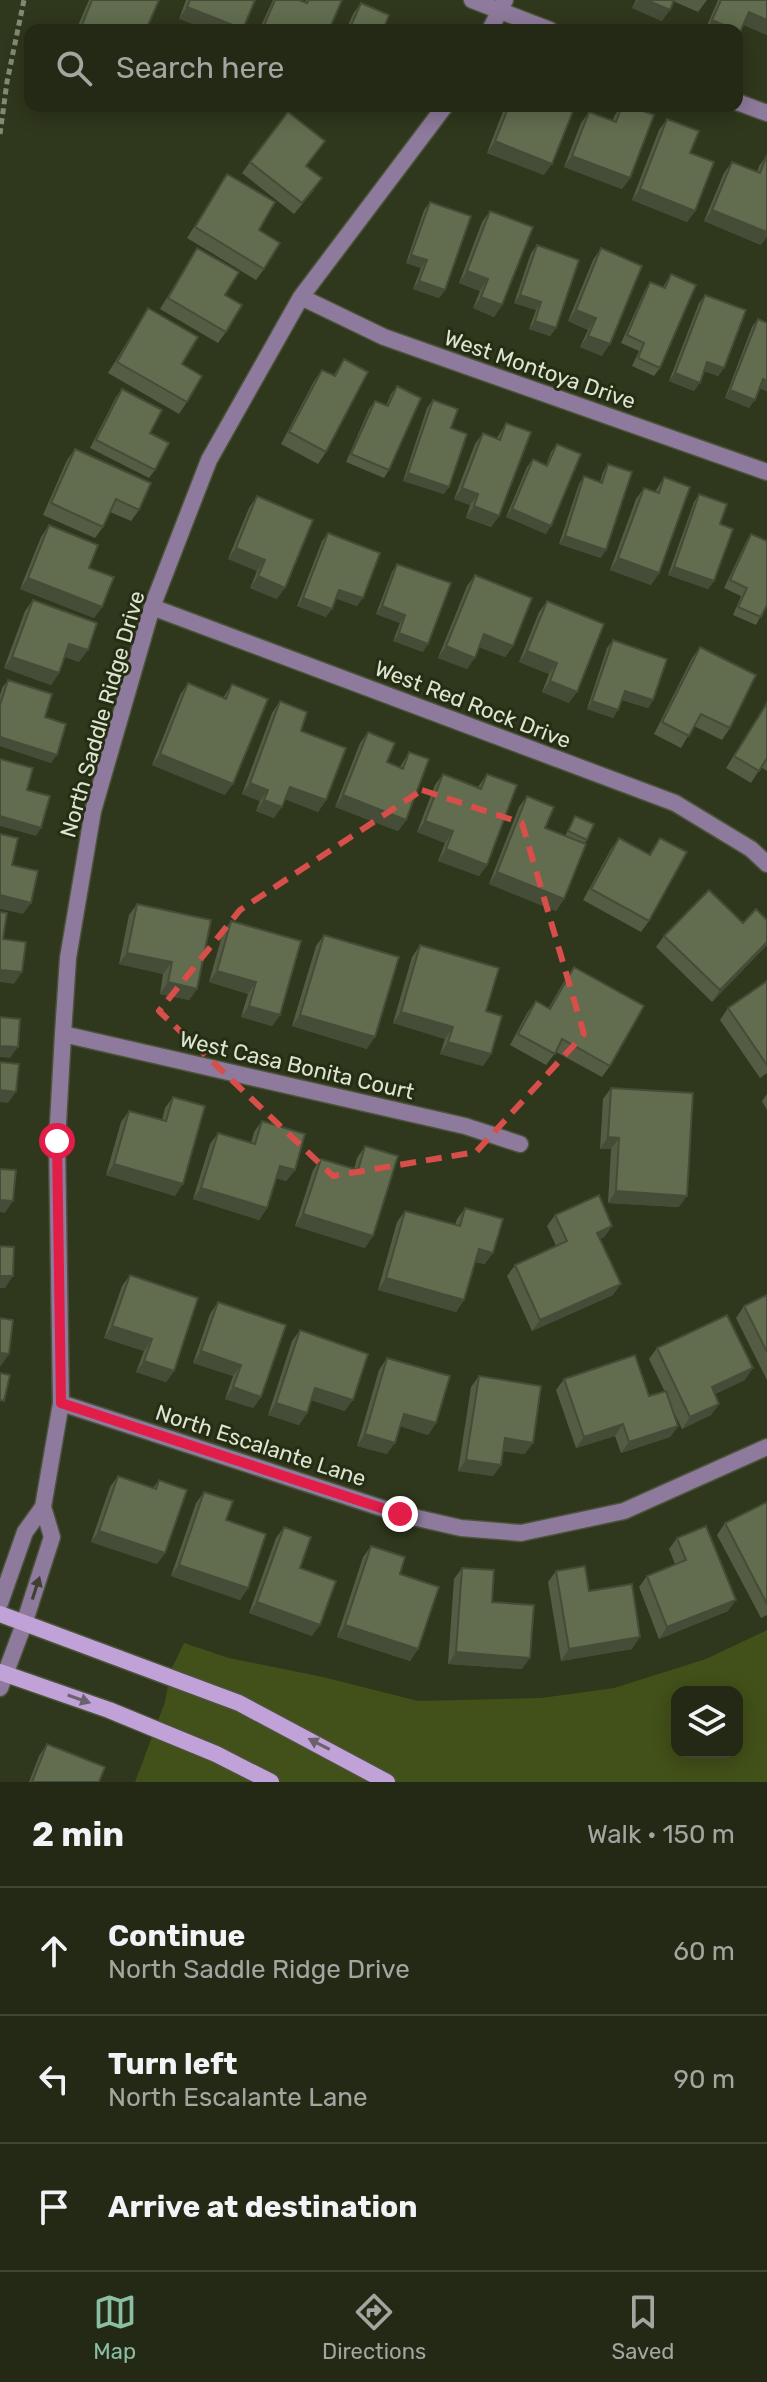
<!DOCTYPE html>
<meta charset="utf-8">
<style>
body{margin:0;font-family:Rubik,sans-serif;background:#2f3522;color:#f1f3f6}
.controls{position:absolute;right:24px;bottom:24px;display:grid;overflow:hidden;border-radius:16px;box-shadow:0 4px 20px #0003}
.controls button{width:72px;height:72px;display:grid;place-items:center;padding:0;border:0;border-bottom:2px solid #404534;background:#232915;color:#f1f3f6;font:40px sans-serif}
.stop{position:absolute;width:24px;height:24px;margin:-18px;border:6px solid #e11d48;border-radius:50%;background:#fff}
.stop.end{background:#e11d48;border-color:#fff;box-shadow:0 2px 8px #0008}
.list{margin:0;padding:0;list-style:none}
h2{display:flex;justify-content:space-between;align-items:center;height:104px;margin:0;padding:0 32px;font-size:34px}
h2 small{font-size:26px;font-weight:400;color:#a3a6a0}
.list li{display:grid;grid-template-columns:52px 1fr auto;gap:24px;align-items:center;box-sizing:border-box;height:128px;padding:0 32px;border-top:2px solid #404534}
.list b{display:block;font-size:30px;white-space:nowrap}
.list p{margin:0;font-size:26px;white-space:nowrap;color:#a3a6a0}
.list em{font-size:26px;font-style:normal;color:#a3a6a0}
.icon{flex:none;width:44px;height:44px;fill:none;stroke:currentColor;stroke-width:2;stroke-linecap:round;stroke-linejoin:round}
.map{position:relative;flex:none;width:767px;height:1782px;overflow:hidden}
.search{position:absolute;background:#232915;box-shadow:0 4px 20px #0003;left:24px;right:24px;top:24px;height:88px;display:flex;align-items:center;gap:20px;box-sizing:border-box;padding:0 28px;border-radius:16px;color:#a3a6a0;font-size:30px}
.sheet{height:488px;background:#232915}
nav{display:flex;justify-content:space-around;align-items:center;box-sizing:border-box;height:112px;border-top:2px solid #404534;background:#232915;font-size:22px;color:#a3a6a0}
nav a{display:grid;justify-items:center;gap:4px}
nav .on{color:#8abfa5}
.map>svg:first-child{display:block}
.green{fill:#425019;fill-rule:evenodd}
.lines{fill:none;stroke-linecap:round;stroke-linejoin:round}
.street-casing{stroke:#4b5339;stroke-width:19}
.secondary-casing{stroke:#4b5339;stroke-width:19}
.path{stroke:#838a74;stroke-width:5;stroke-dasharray:6 4;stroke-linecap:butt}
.street{stroke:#8e7a9c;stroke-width:16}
.secondary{stroke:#c1a2d8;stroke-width:16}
.wall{fill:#545d43}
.shaded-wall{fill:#454c37}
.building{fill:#626c4e;stroke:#454c37;stroke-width:2}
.oneway{fill:#3f4034}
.oneway2{fill:#6b626b}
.route{stroke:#e11d48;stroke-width:10}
.marked{fill:none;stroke:#d84e4a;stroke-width:6;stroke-dasharray:16 10;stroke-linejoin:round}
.labels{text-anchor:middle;stroke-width:6;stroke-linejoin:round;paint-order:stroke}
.street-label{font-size:22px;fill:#dee4d3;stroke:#252d12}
</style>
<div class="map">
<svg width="767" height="1782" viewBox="0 0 767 1782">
<rect width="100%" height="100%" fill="#2f371c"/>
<path class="green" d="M767,1630V1782H135L165,1702L171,1670L184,1643L229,1658L323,1677L418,1701L541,1698L614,1688L706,1659ZM677,1692H737V1752H677Z"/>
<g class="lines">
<g class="street-casing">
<path id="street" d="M472,0L550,30
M490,30L505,0
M737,102L767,113
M301,297L384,337L767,472
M152,607L675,803L751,849L767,864
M63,1034L465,1126L520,1144
M61,1403L400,1514L461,1528L521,1533L624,1511L767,1447
M0,1603L25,1532L43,1507
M0,1688L24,1624L52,1537L43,1507L61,1403L57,1141L63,1034L68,958L93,811L152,607L209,460L301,297L445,106"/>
</g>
<g class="secondary-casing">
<path id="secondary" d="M0,1614L239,1703L387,1782
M0,1672L109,1710L216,1754L271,1782"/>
</g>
<path class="path" d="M0,134L7,82L24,0"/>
<use href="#street" class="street"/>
<use href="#secondary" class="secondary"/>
</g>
<path class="wall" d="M89,0H159L146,30H76Z
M186,0H255L179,19Z
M273,0H299L305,2L306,0H342L329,30H259Z
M636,0H707L698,12L673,1L662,21L632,8Z
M718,0H767V35L744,25L737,30H705Z
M361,3L383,30H346L353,14Z
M505,106H575L544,175L487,153Z
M621,106H629L630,178L622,189L564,167L581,123L589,112L612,121L615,115Z
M667,119L690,153L695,211L687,222L632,200L659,130Z
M325,141L306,166L314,190L294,214L242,173L250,162Z
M767,155L761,245L704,221L724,173L732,162L757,172L759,166Z
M227,174L259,230L264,269L256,280L187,238Z
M430,202L445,290L439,298L413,289L421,268L406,263L424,210Z
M490,211L502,305L494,317L473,308L480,291L459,283L482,222Z
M537,245L556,328L550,336L529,329L536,310L514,303L531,253Z
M197,248L225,295L226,332L218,343L160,309Z
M601,248L602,356L580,347L588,330L568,321L593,260Z
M671,274L660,368L654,376L632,366L639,351L621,343L645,290L650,282L663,287Z
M705,295L724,368L718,376L704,371L694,391L669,381L699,303Z
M148,308L182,364L187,402L179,414L108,373Z
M758,319L767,391L759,388L749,408L725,398L752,327Z
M344,359L326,452L318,464L281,444L314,381L322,370L333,376Z
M397,386L389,470L384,478L346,462L369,409L375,401L386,406L391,394Z
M122,389L150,433L155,470L149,478L90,448L116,397Z
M433,400L451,428L444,494L403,481L427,408Z
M506,423L499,516L491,527L466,518L470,505L454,499L475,444L483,433L497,438Z
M557,444L546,534L506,517L527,467L533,459L546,465L551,452Z
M75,449L139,510L131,521L110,512L103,527L95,538L43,515L67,460Z
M608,464L601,558L559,544L579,484L584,476L600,482L603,472Z
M664,477L659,573L651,585L610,570L636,499L644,488L655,492Z
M699,494L720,524L714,581L708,589L668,575L694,502Z
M257,496L277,599L250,588L257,571L228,559L249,508Z
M49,525L102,607L94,618L20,589L41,537Z
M328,533L357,606L336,598L326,617L297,606L322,541Z
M751,534L766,541L767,539V605L756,625L733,615L741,596L724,588L746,542Z
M397,564L423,652L393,641L400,623L376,614L392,572Z
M475,575L513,646L505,657L479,647L467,669L438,658L467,586Z
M33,600L79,662L65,657L59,673L51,685L4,668L25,611Z
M547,601L569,703L542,692L549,674L519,662L539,612Z
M613,640L653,700L648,708L622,700L613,718L587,709L607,648Z
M700,647L730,728L722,740L694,726L681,748L654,734L692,658Z
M8,680L45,717L51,763L0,746V695L2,688Z
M188,683L223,698L232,684L225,795L152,765L180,695Z
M280,701L301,731L326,800L318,812L285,799L274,818L256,811L260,801L242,794L272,713Z
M767,702V771L761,767L751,783L726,768Z
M368,732L387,762L400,767L409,752L406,820L398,831L335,807L360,743Z
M443,774L478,787L487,774V865L479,876L438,861L445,843L417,832L435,785Z
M527,796L545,828L565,836L575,816L587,840L584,844L564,899L556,911L489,884L519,807Z
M619,838L649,854L660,838L649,921L641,932L583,900L611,849Z
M137,904L197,989L189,1000L160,994L163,974L119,964L129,915Z
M231,921L280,1015L272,1026L241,1017L248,994L209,982L223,932Z
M324,935L367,1049L292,1026L316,946Z
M664,936L767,945L712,1002L656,947Z
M420,945L491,1054L483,1066L440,1054L445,1039L393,1023L412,957Z
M574,967L610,1066L602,1077L556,1052L546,1065L510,1045L527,1013L536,1001L548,1009L566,978Z
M767,981V1073L760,1078L720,1020L728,1008Z
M611,1088L679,1207L608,1203L611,1149H600L603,1099Z
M767,1094V1110L762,1101Z
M173,1097L175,1196L106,1175L121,1122L129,1111L162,1120L165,1108Z
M262,1121L295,1170L286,1181L276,1178L267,1208L259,1220L193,1199L210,1144L218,1133L251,1143L254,1132Z
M365,1146V1248L295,1226L313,1170L321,1159L354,1169L357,1158Z
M465,1208L485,1264L475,1262L464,1300L456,1312L378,1290L397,1222L405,1211L455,1225L457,1219Z
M555,1215L612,1226L604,1237L600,1239L613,1295L532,1331L507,1276L515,1265L556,1246L547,1226Z
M130,1275L174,1371L166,1382L136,1372L144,1351L104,1338L122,1286Z
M767,1295V1380L736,1318L744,1306Z
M218,1302L261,1397L253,1408L225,1399L233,1376L193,1363L210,1314Z
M300,1330L345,1411L311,1400L307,1413L299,1425L268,1415L292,1341Z
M657,1348L745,1380L715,1394L719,1404L711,1415L682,1429L671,1406L678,1426L670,1437L621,1453L615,1436L576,1448L556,1390L564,1379L649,1396L665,1392L649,1359Z
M387,1358L436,1423L428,1435L400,1426L387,1454L357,1446L379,1370Z
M479,1376L525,1454L503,1451L501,1465L493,1476L458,1471L471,1387Z
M118,1476L153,1488L159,1480L165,1553L157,1564L91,1542L110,1487Z
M204,1492L226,1520L248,1588L240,1600L171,1576L196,1503Z
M767,1502V1615L761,1618L717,1535L725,1523Z
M284,1527L300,1568L312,1636L249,1613L276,1538Z
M677,1538L728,1611L659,1639L639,1587L647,1576L675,1564L669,1549Z
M371,1546L400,1574L418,1649L410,1661L337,1637L363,1557Z
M462,1568L492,1602L522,1669L448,1664L454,1579Z
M556,1571L589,1591L632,1649L561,1661L548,1582Z
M47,1744L99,1782H29L39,1756Z"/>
<path class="shaded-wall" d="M638,0H647L670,10L662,21L632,8Z
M187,7L243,29L208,30L179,19Z
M749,12L767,20V35L741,24Z
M712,20L735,30H706Z
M495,141L552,164L544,175L487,153Z
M572,156L630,178L622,189L564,167Z
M640,189L695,211L687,222L632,200Z
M712,210L767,232V237L761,245L704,221Z
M411,255L427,260L421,268L406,263Z
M467,271L488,279L480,291L459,283Z
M419,281L445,290L439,298L413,289Z
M520,295L541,302L536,310L514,303Z
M481,297L502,305L494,317L473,308Z
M576,310L596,318L588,330L568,321Z
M535,321L556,328L550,336L529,329Z
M588,336L610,344L602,356L580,347Z
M707,362L724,368L718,376L702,370Z
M675,373L700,383L694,391L669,381Z
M763,379L767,381V391L757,387Z
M730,390L755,400L749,408L725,398Z
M408,473L449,487L444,494L403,481Z
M462,488L478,494L470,505L454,499Z
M474,506L499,516L491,527L466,518Z
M512,509L551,526L546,534L506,517Z
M565,536L606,550L601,558L559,544Z
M236,548L265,560L257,571L228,559Z
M618,558L659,573L651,585L610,570Z
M674,567L714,581L708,589L668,575Z
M258,576L285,588L277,599L250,588Z
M28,578L102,607L94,618L20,589Z
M339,590L363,598L357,606L334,598Z
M303,598L332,609L326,617L297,606Z
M382,606L405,615L400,623L376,614Z
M399,633L428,644L423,652L393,641Z
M484,634L513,646L505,657L476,646Z
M69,644L88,650L79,662L61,655Z
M446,646L475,658L467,669L438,658Z
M527,651L557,663L549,674L519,662Z
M12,657L59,673L51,685L4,668Z
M550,681L577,692L569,703L542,692Z
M625,691L653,700L648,708L620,699Z
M592,701L618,710L613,718L587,709Z
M0,737L57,755L51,763L0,746Z
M160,754L233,784L225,795L152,765Z
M250,783L268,790L260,801L242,794Z
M290,787L326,800L318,812L282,798Z
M343,795L406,820L398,831L335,807Z
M264,800L282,807L274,818L256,811Z
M0,816L41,828L36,836L0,826Z
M425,821L453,831L445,843L417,832Z
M446,849L487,865L479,876L438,861Z
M497,872L564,899L556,911L489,884Z
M0,895L31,903L23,914L0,909Z
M767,942V945L712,1002L720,990Z
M127,953L172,962L163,974L119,964Z
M0,970L22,972L14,984L0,982Z
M217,971L256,982L248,994L209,982Z
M168,982L197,989L189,1000L160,994Z
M249,1006L280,1015L272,1026L241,1017Z
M401,1012L453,1027L445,1039L393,1023Z
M300,1015L375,1037L367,1049L292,1026Z
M448,1042L491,1054L483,1066L440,1054Z
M0,1046L18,1047L10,1058L0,1057Z
M0,1090L16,1092L8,1103L0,1102Z
M608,1137L619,1138L611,1149H600Z
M114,1164L183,1184L175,1196L106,1175Z
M280,1166L295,1170L286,1181L272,1177Z
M201,1188L267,1208L259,1220L193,1199Z
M616,1191L687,1196L679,1207L608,1203Z
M0,1200L13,1201L5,1213L0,1212Z
M303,1214L373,1236L365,1248L295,1226Z
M612,1226L604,1237L589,1244L597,1233Z
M479,1249L493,1253L485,1264L470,1260Z
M0,1276H13L5,1288H0Z
M386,1278L464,1300L456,1312L378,1290Z
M621,1284L613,1295L532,1331L540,1320Z
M112,1326L152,1339L144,1351L104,1338Z
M201,1351L241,1365L233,1376L193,1363Z
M0,1353L9,1354L1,1366H0Z
M144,1361L174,1371L166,1382L136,1372Z
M753,1368L745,1380L704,1399L712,1387Z
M233,1387L261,1397L253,1408L225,1399Z
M315,1388L353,1400L345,1411L307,1399Z
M276,1403L307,1413L299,1425L268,1415Z
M719,1404L711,1415L682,1429L690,1417Z
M404,1414L436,1423L428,1435L396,1425Z
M623,1424L615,1436L576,1448L584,1437Z
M678,1426L670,1437L621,1453L629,1442Z
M365,1434L395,1443L387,1454L357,1446Z
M505,1438L533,1443L525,1454L497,1450Z
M466,1460L501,1465L493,1476L458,1471Z
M99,1531L165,1553L157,1564L91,1542Z
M179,1565L248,1588L240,1600L171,1576Z
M736,1600L728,1611L659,1639L667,1627Z
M257,1602L320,1625L312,1636L249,1613Z
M345,1625L418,1649L410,1661L337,1637Z
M640,1637L632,1649L561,1661L569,1649Z
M456,1652L530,1658L522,1669L448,1664Z"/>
<path class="building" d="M92,0H159L146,30H80Z
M190,0H255L243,29L187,7Z
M275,0H299L307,3L309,0H342L329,30H262Z
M647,0H674L670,10Z
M721,0H767V20L749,12L740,32L712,20Z
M361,3L389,15L383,30H349Z
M509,106H575L552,164L495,141Z
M622,106H629L654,115L630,178L572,156L589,112L616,122Z
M288,112L325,141L306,166L322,178L302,203L250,162Z
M667,119L699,131L690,153L714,162L695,211L640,189Z
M767,155V232L712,210L732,162L760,173Z
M227,174L275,202L259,230L280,243L264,269L195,227Z
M430,202L471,216L445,290L419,281L427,260L411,255Z
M490,211L533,227L502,305L481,297L488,279L467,271Z
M537,245L579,260L556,328L535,321L541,302L520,295Z
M197,248L239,272L225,295L242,305L226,332L168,298Z
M601,248L642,266L610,344L588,336L596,318L576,310Z
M671,274L696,285L660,368L638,358L644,343L627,335L650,282L665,288Z
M705,295L746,310L724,368L707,362L700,383L675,373Z
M148,308L198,337L182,364L202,376L187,402L117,362Z
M758,319L767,323V381L763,379L755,400L730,390Z
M344,359L368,372L326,452L289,432L322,370L335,376Z
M397,386L421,398L389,470L351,454L375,401L388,406Z
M122,389L162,410L150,433L169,443L155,470L96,440Z
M433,400L458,409L451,428L467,434L449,487L408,473Z
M506,423L531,432L499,516L474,506L478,494L462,488L483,433L500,440Z
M557,444L581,454L551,526L512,509L533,459L547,466Z
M75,449L151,483L139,510L116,499L103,527L51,503Z
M608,464L632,472L606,550L565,536L584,476L602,483Z
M664,477L690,487L659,573L618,558L644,488L659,493Z
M699,494L727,504L720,524L733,529L714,581L674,567Z
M257,496L313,520L285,588L258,576L265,560L236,548Z
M49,525L98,545L89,568L114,577L102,607L28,578Z
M328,533L380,553L363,598L339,590L332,609L303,598Z
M751,534L767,541V605L761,617L738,607L747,588L730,580Z
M397,564L451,583L428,644L399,633L405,615L382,606Z
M475,575L532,598L513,646L484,634L475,658L446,646Z
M33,600L97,623L88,650L69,644L59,673L12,657Z
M547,601L604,624L577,692L550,681L557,663L527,651Z
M613,640L667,659L653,700L625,691L618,710L592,701Z
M700,647L756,675L730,728L701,714L689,736L662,722Z
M8,680L52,694L45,717L66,724L57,755L0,737V705Z
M188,683L226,699L232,684L268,699L233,784L160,754Z
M280,701L307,712L301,731L346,748L326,800L290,787L282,807L264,800L268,790L250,783Z
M767,703V758L759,771L734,756Z
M368,732L395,743L387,762L403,769L409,752L429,759L406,820L343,795Z
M0,759L33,768L27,790L50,796L41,828L0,816Z
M443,774L481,789L487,774L517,785L487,865L446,849L453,831L425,821Z
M527,796L554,807L545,828L586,844L564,899L497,872Z
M575,816L594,824L587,840L568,831Z
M0,834L18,838L12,865L38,871L31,903L0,895Z
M619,838L650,855L660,838L687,852L649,921L591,889Z
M709,890L743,923L756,909L767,920V942L720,990L664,936Z
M137,904L211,920L197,989L168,982L172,962L127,953Z
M0,912L7,913L3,939L26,942L22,972L0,970Z
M231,921L301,941L280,1015L249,1006L256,982L217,971Z
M324,935L399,957L375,1037L300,1015Z
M420,945L499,968L486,1011L502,1016L491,1054L448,1042L453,1027L401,1012Z
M574,967L644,1006L610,1066L562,1039L555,1054L518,1034L536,1001L550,1009Z
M767,981V1065L728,1008Z
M0,1017L20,1019L18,1047L0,1046Z
M0,1062L19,1064L16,1092L0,1090Z
M611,1088L693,1093L687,1196L616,1191L619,1138L608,1137Z
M173,1097L205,1106L183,1184L114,1164L129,1111L166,1121Z
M262,1121L305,1134L295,1170L280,1166L267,1208L201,1188L218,1133L255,1144Z
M365,1146L398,1156L373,1236L303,1214L321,1159L358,1170Z
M0,1169L16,1170L13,1201L0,1200Z
M599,1195L612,1226L597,1233L621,1284L540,1320L515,1265L567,1241L555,1215Z
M465,1208L503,1219L493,1253L479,1249L464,1300L386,1278L405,1211L460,1226Z
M0,1246L14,1247L13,1276H0Z
M130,1275L198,1298L174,1371L144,1361L152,1339L112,1326Z
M767,1295V1352L744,1306Z
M218,1302L286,1325L261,1397L233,1387L241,1365L201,1351Z
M727,1315L753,1368L712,1387L719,1404L690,1417L657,1348Z
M0,1318L13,1320L9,1354L0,1353Z
M300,1330L368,1354L353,1400L315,1388L307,1413L276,1403Z
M635,1355L649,1396L666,1391L678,1426L629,1442L623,1424L584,1437L564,1379Z
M387,1358L450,1376L436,1423L404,1414L395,1443L365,1434Z
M0,1373L10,1375L4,1401L0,1400Z
M479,1376L541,1386L533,1443L505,1438L501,1465L466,1460Z
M118,1476L156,1489L159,1480L187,1490L165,1553L99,1531Z
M204,1492L233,1501L226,1520L266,1534L248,1588L179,1565Z
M767,1502V1604L725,1523Z
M706,1526L736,1600L667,1627L647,1576L686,1560L677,1538Z
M284,1527L311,1537L300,1568L336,1581L320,1625L257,1602Z
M371,1546L405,1557L400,1574L439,1587L418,1649L345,1625Z
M585,1566L589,1591L632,1584L640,1637L569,1649L556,1571Z
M462,1568L494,1570L492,1602L534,1605L530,1658L456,1652Z
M47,1744L105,1767L99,1782H32Z"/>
<defs><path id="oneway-solid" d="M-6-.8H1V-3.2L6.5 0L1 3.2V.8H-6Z" transform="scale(2)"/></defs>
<use class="oneway" href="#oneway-solid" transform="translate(36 1588) rotate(-72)"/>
<g class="oneway2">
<use href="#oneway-solid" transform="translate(79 1699) rotate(19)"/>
<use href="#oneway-solid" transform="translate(319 1744) rotate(-153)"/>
</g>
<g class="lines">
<path class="route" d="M57,1141L61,1403L400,1514"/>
</g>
<path class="marked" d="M422,790L522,823L584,1034L476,1152L333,1176L159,1011L240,910Z"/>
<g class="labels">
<g class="street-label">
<text transform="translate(540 369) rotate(19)" y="8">West Montoya Drive</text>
<text transform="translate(473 704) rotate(21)" y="8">West Red Rock Drive</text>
<text transform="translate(102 714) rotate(-74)" y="8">North Saddle Ridge Drive</text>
<text transform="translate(297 1065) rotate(13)" y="8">West Casa Bonita Court</text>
<text transform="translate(261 1445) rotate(18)" y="8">North Escalante Lane</text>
</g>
</g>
</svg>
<div class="controls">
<button><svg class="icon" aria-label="layers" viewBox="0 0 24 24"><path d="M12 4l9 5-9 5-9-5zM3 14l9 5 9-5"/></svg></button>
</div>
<div class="stop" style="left:57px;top:1141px"></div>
<div class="stop end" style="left:400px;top:1514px"></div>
<div class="search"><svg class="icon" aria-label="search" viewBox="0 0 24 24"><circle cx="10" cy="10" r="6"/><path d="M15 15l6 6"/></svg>Search here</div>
</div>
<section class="sheet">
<h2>2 min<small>Walk · 150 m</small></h2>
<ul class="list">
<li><svg class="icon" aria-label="ahead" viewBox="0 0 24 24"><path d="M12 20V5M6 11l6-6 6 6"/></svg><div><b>Continue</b><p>North Saddle Ridge Drive</p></div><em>60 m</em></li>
<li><svg class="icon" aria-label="left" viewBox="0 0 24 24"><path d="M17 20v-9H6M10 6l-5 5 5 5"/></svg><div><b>Turn left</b><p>North Escalante Lane</p></div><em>90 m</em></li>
<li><svg class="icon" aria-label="arrive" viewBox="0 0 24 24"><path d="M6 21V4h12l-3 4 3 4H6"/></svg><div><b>Arrive at destination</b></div></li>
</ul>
</section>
<nav>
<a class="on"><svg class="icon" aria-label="map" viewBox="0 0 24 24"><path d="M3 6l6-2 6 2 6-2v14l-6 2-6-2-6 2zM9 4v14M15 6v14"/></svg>Map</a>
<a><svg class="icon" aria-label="directions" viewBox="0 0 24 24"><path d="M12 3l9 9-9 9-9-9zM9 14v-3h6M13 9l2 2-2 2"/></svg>Directions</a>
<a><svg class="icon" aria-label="saved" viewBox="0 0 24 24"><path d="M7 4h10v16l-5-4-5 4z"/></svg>Saved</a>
</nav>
